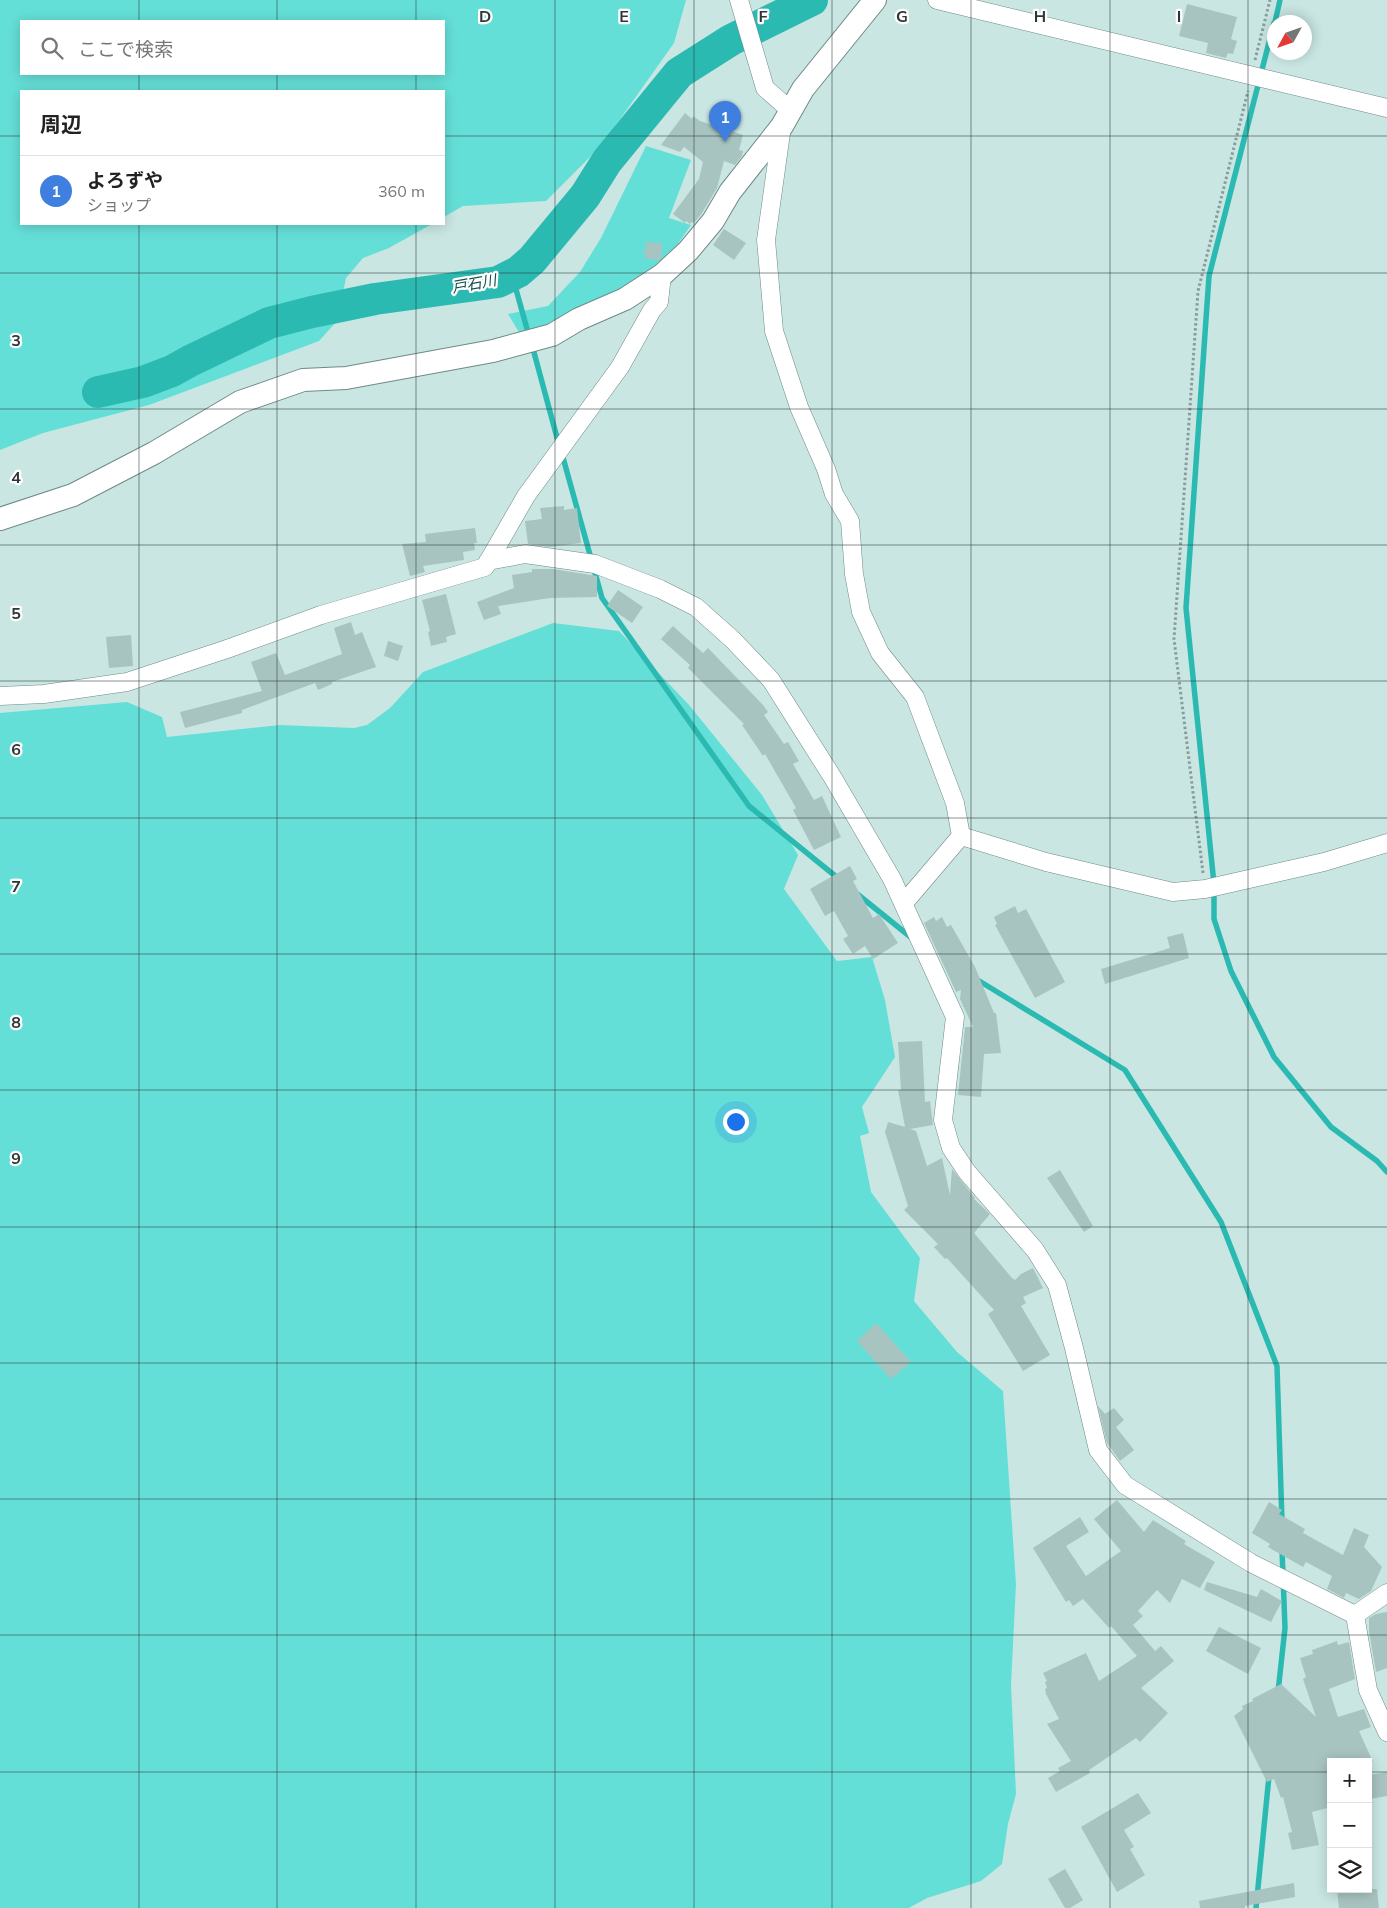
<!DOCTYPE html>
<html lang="ja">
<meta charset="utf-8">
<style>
body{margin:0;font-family:Mulish,"Noto Sans JP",sans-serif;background:#f2f2f2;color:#222}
.controls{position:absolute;right:15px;bottom:15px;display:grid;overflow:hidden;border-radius:0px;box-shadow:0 2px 12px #0003}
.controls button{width:45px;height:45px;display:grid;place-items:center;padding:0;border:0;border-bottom:1px solid #e0e0e0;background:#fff;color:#222;font:25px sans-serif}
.compass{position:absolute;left:1267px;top:15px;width:45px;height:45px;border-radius:50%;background:#fff;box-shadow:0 2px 12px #0003;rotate:230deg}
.you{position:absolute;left:735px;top:1121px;width:18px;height:18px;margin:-12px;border:4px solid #fff;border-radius:50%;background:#1a73e8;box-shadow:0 0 0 8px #1a73e833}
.badge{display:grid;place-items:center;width:32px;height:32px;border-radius:50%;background:#a33d16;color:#fff;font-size:16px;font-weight:700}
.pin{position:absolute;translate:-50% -41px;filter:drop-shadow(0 1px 2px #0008)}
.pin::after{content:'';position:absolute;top:26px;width:18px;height:15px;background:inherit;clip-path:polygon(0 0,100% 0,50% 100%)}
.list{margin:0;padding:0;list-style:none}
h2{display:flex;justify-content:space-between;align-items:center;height:65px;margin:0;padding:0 20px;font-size:21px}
h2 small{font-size:16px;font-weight:400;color:#767676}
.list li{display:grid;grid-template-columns:32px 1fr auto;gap:15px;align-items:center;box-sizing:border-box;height:70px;padding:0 20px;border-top:1px solid #e0e0e0}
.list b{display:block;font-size:19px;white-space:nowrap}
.list p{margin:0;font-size:16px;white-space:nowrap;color:#767676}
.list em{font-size:16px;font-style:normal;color:#767676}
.icon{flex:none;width:28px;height:28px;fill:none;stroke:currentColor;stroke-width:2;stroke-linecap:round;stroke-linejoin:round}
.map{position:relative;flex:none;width:1387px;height:1908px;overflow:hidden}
.search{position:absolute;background:#fff;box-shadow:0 2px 12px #0003;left:20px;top:20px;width:425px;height:55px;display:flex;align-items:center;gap:12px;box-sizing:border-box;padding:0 18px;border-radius:0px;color:#767676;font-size:19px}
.panel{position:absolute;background:#fff;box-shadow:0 2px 12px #0003;left:20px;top:90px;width:425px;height:135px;border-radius:0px}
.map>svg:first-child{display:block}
.green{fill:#64dfd7;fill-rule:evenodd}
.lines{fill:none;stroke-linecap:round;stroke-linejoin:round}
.stream{stroke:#2bbab2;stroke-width:5.5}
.river{stroke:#2bbab2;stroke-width:32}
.building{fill:#a8c4c1}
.minor-casing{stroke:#6f8a87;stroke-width:19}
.tertiary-casing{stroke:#6f8a87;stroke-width:24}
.path{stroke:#889d9b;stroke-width:3;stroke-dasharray:2.5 2.5;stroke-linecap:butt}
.minor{stroke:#fff;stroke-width:18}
.tertiary{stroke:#fff;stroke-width:22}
.grid{fill:none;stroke:#2c3736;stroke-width:1;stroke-opacity:0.55}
.labels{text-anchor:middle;stroke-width:4.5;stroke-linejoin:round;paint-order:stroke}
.water-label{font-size:15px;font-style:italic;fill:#154e4b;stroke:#fff}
.grid-label{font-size:16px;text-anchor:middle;font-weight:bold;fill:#2c3736;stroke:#fff;stroke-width:4.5;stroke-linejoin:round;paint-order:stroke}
</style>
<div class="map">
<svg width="1387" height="1908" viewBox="0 0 1387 1908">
<rect width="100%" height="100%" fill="#c9e6e3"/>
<path class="green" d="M0,0H686L674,43L601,146L546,201L463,206L444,217V91H21V224H432L389,248L363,258L346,278L337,321L319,341L149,405L43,433L0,450ZM21,21H444V74H21Z
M646,146L691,160L669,218L691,225L677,245L636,283L563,322L520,334L508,314L548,306L580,272L601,238Z
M553,623L619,631L689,705L762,795L798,855L784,889L837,961L872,957L885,1000L895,1057L862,1107L869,1133L860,1136L871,1192L920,1258L914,1301L957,1352L1003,1391L1016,1584L1011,1685L1016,1794L1008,1824L1002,1864L981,1881L927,1898L909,1908H0V713L127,702L162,717L167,737L280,725L354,728L367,725L390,708L423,672Z"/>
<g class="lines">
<path class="stream" d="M1275,22L1280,0
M1274,23L1209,276L1186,608L1214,884V919L1231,971L1274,1057L1331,1127L1377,1161L1387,1172
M512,275L529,336
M532,345L559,445
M562,454L602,598L749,806L839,879
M856,893L913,939
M976,979L1125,1070L1221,1222L1277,1366L1282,1522
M1278,1692L1285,1628L1282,1549
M1256,1908L1269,1776"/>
<path class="river" d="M98,392L143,382L172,371L190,361L269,323L312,312L375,299L498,282L518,272L532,260L585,196L607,161L679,73L731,40L812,0"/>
</g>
<path class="building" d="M1187,4L1237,17L1231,39L1237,41L1233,54L1228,53L1226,58L1206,53L1208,43L1179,36Z
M685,113L692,119L693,116L700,121L743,135L739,150L743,151L742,156L735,165L724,161L717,188L702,213L694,223L691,222L690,224L686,221L685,223L673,214L699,179L703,162L684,147L680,152L661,145Z
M724,229L746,243L734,260L713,245Z
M646,242L662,243L661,258L659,260L644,258Z
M564,506V510L577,508L581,543L550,547L528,544L525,521L542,519L540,508Z
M475,528L477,543H474L475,550L463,552L464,560L423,566L425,572L410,576L402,544L426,542L425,534Z
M532,569H553L597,576V597L550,598L498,606L501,614L484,620L477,602L514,588L512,575L532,572Z
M618,590L643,607L632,623L607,606Z
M446,594L456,634L446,637L447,642L431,646L428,632L430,631L422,600Z
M351,622L355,635L362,632L376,667L332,682V684L318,690L315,683L242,710V713L185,728L180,712L262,691L251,662L276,653L285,675L342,654L334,628Z
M673,626L703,653L708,648L763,705L768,712L764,715L784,744L788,742L799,761L793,764L814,800L822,796L841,837L814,850L793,810L796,808L765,754L763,756L742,725L744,724L688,668L690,665L661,639Z
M131,635L133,666L109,668L106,637Z
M388,641L403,646L398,661L384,656Z
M850,866L857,879L853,881L873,918L879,914L898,943L873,959L865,946L853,954L843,939L848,936L834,911L825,916L810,889Z
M1015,906L1018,913L1026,909L1065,982L1035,998L995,925L997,924L994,917Z
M934,917L936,921L942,917L947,927L951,925L975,967L994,1013H996L1001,1053L984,1054L981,1097L958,1095L965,1027H973L960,999L961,990L956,992L924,923Z
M1183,933L1189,958L1105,984L1101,969L1170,948L1167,937Z
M922,1041L925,1102L930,1101L933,1125L910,1129L916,1131L927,1166L942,1158L950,1195L952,1169L975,1198L974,1199L990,1214L974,1233L1012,1278L1015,1280L1021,1274L1033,1268L1043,1288L1023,1297L1026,1303L1021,1306L1050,1355L1023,1371L988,1314L994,1310L947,1258L945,1259L934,1247L938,1244L904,1210L908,1206L885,1132L888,1122L905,1127L898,1090H901L898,1042Z
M1060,1170L1093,1226L1084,1232L1047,1178Z
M876,1323L911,1362L891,1379L857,1341Z
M1098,1406L1105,1414L1114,1408L1124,1420L1116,1427L1134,1450L1120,1461L1107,1443Z
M1117,1500L1144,1532L1153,1520L1186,1541L1184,1544L1215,1562L1200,1588L1182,1579L1170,1603L1157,1590L1138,1611L1143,1616L1133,1625L1155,1651L1161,1646L1174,1661L1141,1688L1168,1713L1140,1742L1136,1738L1089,1770L1090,1773L1056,1792L1048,1778L1060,1771L1058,1768L1071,1761L1047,1724L1059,1719L1046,1694L1045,1689L1047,1688L1045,1682L1047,1681L1043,1673L1086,1653L1099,1681L1137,1656L1111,1626L1109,1628L1083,1599L1073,1606L1069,1600L1066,1602L1033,1548L1080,1517L1089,1532L1066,1546L1086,1576L1121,1551L1094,1519Z
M1269,1502L1282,1510L1279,1514L1305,1529L1303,1533L1343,1555L1354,1528L1369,1535L1364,1547L1382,1567L1371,1591L1359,1599L1346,1593L1344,1598L1327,1589L1332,1576L1306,1562L1303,1567L1268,1547L1270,1544L1252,1533Z
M1207,1582L1257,1597L1261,1589L1282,1601L1271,1622L1204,1590Z
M1387,1612V1668L1376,1672L1369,1631V1618L1376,1614Z
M1219,1627L1261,1648L1248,1674L1206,1651Z
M1337,1641L1338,1645L1349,1642L1355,1679L1329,1689L1338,1717L1364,1709L1371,1727L1359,1731L1373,1762H1331V1807L1312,1812L1319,1845L1292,1850L1288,1833L1292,1832L1283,1797L1281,1798L1274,1779L1267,1782L1234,1716L1243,1709L1242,1706L1253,1701L1252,1699L1281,1684L1316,1717L1303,1679L1306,1677L1300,1658L1313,1654L1312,1650Z
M1387,1772V1796L1370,1799L1368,1775Z
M1138,1793L1151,1813L1124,1830L1134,1847L1130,1849L1145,1875L1117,1892L1081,1827Z
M1065,1869L1083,1900L1070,1908H1065L1048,1879Z
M1294,1883L1295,1897L1245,1906V1908H1200L1199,1901Z
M1337,1889H1377L1379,1908H1339Z"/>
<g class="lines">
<g class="minor-casing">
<path id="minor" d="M739,0L765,88L791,111
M937,0L1387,108
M782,126L766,240L774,331L799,407L826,469L834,494L850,521L854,574L861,612L880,653L915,697L955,803L961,836
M488,561L525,554L595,564L660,589L696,607L733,640L771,680L833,778L892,879L955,1017L943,1120L951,1148L967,1172L1035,1250L1057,1285L1074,1348L1098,1450L1125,1485L1251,1563L1355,1615
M0,696L44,694L127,682L227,649L321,615L485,567L526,496L620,367L652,310L659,302L662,275
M961,836L1046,862L1173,892L1205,889L1324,862L1387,843
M904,903L961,836
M1355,1615L1368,1690L1387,1732
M1355,1615L1387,1593"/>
</g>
<g class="tertiary-casing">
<path id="tertiary" d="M0,519L73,495L154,453L240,402L303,380L346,378L493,351L552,335L579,319L625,299L662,275L688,251L713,221L730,192L782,126L803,89L875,0"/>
</g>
<path class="path" d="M1255,60L1270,0
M1203,873L1174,639L1198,291L1248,91"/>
<use href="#minor" class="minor"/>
<use href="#tertiary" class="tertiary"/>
</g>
<path class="grid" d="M139,0V21M277,0V21M416,0V21M555,0V1908M694,0V1908M832,0V1908M971,0V1908M1110,0V1908M1248,0V1908M139,74V91M277,74V91M416,74V91M0,136H21M444,136H1387M139,224V1908M277,224V1908M416,224V1908M0,273H1387M0,409H1387M0,545H1387M0,681H1387M0,818H1387M0,954H1387M0,1090H1387M0,1227H1387M0,1363H1387M0,1499H1387M0,1635H1387M0,1772H1331M1368,1772H1387"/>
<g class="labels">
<g class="water-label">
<text transform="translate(474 284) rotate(-10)" y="5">戸石川</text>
</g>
</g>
<g class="grid-label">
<text x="485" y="22">D</text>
<text x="624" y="22">E</text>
<text x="763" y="22">F</text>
<text x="902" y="22">G</text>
<text x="1040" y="22">H</text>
<text x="1179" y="22">I</text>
<text x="16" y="346">3</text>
<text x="16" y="483">4</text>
<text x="16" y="619">5</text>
<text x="16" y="755">6</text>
<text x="16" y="892">7</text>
<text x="16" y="1028">8</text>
<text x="16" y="1164">9</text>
</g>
</svg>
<div class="controls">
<button>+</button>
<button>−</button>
<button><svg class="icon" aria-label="layers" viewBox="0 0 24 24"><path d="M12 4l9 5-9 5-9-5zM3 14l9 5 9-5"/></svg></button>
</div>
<svg class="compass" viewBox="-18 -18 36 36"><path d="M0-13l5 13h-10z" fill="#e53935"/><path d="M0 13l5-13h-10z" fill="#767676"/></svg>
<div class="you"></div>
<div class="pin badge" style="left:725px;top:142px;background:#3f7fe0">1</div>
<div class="search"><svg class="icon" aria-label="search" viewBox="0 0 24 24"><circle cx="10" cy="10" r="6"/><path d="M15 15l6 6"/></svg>ここで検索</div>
<section class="panel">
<h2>周辺<small></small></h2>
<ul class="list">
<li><span class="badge" style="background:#3f7fe0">1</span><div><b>よろずや</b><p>ショップ</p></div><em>360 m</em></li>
</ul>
</section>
</div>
